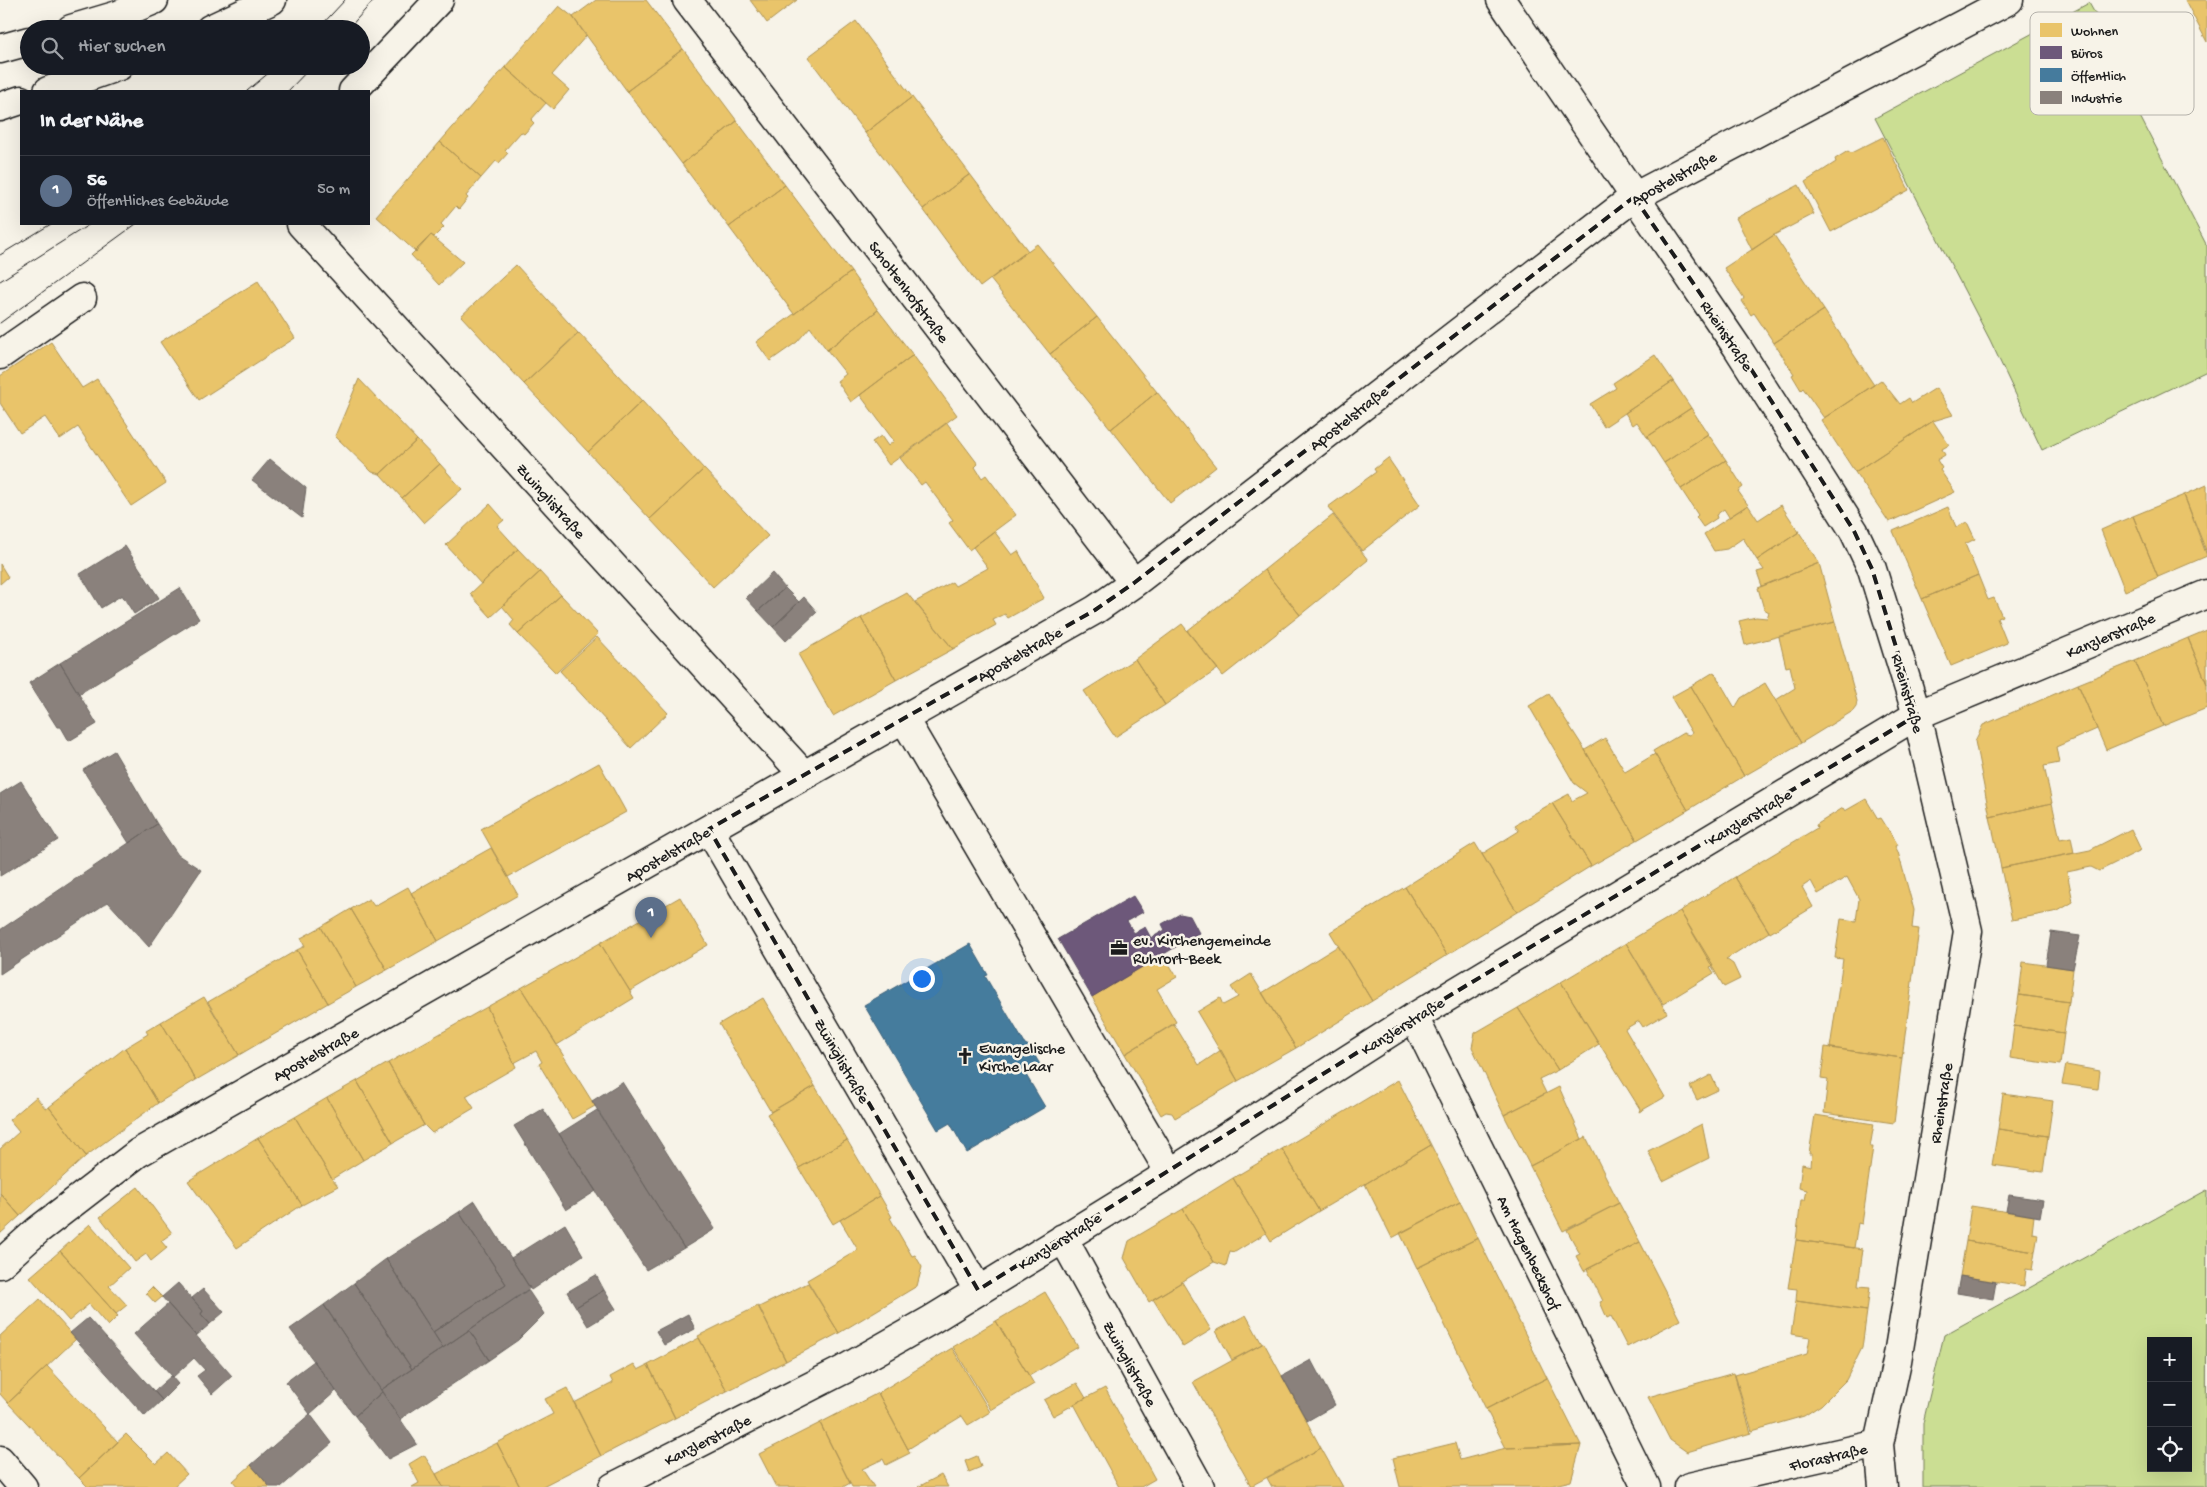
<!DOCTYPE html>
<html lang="de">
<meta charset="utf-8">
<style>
body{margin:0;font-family:"Gochi Hand",sans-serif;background:#242831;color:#f1f3f6}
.controls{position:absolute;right:15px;bottom:15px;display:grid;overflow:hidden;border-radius:0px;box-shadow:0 5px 20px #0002}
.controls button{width:45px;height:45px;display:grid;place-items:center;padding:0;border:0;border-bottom:1px solid #363941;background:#171b24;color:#f1f3f6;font:25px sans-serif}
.you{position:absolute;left:921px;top:978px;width:18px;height:18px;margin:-12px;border:4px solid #fff;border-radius:50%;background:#1a73e8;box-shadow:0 0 0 8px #1a73e833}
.badge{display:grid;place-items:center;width:32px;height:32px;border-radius:50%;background:#919294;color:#fff;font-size:16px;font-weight:700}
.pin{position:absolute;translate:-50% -41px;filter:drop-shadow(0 1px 2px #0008)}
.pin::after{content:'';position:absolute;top:26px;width:18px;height:15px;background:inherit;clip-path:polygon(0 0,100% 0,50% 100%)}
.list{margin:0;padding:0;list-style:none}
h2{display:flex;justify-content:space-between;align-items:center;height:65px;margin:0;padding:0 20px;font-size:21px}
h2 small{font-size:16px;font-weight:400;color:#9ea1a6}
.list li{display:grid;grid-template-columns:32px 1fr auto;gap:15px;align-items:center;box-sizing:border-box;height:70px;padding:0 20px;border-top:1px solid #363941}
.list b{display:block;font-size:19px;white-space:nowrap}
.list p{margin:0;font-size:16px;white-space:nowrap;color:#9ea1a6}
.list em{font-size:16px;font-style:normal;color:#9ea1a6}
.icon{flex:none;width:28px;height:28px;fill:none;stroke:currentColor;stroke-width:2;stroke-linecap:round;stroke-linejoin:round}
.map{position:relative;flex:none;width:2207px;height:1487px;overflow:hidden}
.search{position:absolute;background:#171b24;box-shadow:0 5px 20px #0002;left:20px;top:20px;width:350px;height:55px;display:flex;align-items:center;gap:12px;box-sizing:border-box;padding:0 18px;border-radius:28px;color:#9ea1a6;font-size:19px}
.panel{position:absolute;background:#171b24;box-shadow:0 5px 20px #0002;left:20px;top:90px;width:350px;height:135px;border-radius:0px}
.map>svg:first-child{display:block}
.green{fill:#cbde93;stroke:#747d58;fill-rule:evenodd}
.homes{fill:#e9c46a;stroke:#ac9253}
.offices{fill:#6d597a;stroke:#55475e}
.public{fill:#457b9d;stroke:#395e76}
.industry{fill:#8a817c;stroke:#69635f}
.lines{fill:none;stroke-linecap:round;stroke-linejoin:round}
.minor-casing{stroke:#1c1c1c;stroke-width:31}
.secondary-casing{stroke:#1c1c1c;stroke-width:31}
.minor{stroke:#f7f3e8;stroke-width:28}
.secondary{stroke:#f7f3e8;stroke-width:28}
.tram{stroke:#1c1c1c;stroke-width:1}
.marked{fill:none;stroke:#1c1c1c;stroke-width:4;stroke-dasharray:10 6;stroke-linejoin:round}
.labels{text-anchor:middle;stroke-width:5;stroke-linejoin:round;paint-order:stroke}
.street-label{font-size:16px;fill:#1c1c1c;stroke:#f7f3e8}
.poi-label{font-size:16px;fill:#1c1c1c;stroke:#f7f3e8;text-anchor:start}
.key{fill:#f7f3e8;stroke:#b5b2ab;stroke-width:1}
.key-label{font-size:14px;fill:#1c1c1c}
</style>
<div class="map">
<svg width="2207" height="1487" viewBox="0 0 2207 1487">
<rect width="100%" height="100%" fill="#f7f3e8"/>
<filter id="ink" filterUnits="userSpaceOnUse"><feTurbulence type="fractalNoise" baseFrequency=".02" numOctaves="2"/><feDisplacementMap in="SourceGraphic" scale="10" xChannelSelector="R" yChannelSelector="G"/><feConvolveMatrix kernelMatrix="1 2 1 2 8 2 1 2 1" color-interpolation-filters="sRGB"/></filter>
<g filter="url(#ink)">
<path class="green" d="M2089,3L2106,33L2099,37L2207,246V371L2042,450L1990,340L1875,118Z
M2207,1190L2206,1487H1923V1423L1944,1335ZM2151,1341H2188V1468H2151Z"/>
<path class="homes" d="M596,0H646L683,49L627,91L573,17Z
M750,0H797L767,23Z
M2185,0H2207V42Z
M559,6L573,17L586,36L552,75L569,90L553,109L505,67Z
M856,21L912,97L865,133L808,57Z
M683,49L737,121L682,164L627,91Z
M505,67L546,103L531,120L534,123L524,134L521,132L505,150L508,153L499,163L496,161L481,178L440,142Z
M912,97L970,174L923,209L865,133Z
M737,121L785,185L729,227L682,164Z
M1883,137L1909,190L1831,232L1805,182L1836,162L1835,159L1848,151L1851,153Z
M440,142L481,178L466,196L468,198L459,209L456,206L441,224L444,227L434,237L431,235L416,252L376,216Z
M970,174L1028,251L980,287L923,209Z
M785,185L851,272L794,314L729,227Z
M1799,185L1814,214L1774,235L1752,250L1736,218Z
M431,235L463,262L439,285L411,255Z
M1774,235L1824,310L1774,343L1754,313L1751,315L1742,301L1744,298L1724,268Z
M1037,244L1097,317L1050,354L990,279Z
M516,265L578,333L524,384L461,316Z
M851,272L878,310L827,350L810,327L797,342L770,361L756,342Z
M258,281L295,338L199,400L160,342Z
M878,310L913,355L851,402L837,381L846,374L827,350Z
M1824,310L1874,385L1824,418L1803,388L1801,390L1792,375L1794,374L1774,343Z
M1097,317L1157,392L1111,429L1050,354Z
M579,333L642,401L588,452L524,384Z
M51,342L82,388L97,379L166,483L131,506L78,427L60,439L45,417L20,433L0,403V376Z
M913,355L957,415L889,465L872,442L881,436L888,446L894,441L860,395Z
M1655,355L1673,381L1604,427L1590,404L1616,388L1613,383Z
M359,379L417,440L380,474L372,472L335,436Z
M1881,380L1900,404L1909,398L1912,403L1936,388L1953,415L1933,421L1855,472L1821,420Z
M1673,381L1691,408L1647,437L1637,422L1633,425L1625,413Z
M1157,392L1216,467L1170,503L1111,429Z
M642,401L704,469L650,519L588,452Z
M1691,408L1708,434L1664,463L1647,437Z
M1933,421L1949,445L1942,449L1945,455L1937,460L1942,468L1940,470L1955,492L1889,522L1855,472Z
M947,423L978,464L975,467L982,478L986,475L1016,515L969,550L949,523L953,520L925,482L921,485L900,458Z
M1708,434L1726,460L1681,489L1664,463Z
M417,440L440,464L402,498L380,474Z
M1388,458L1420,505L1362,551L1328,507L1376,472L1374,469Z
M1726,460L1743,487L1738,491L1748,505L1729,517L1724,509L1716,515L1717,518L1703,527L1696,517L1698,515L1681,489Z
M440,464L462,489L424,523L402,498Z
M704,469L768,536L713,587L650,519Z
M2207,485V553L2184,495Z
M2184,495L2207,556L2158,577L2133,516Z
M490,504L504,520L497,526L518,549L481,584L446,545Z
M1748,505L1758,520L1781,505L1799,532L1757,560L1743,538L1727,549L1714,551L1704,534Z
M1948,507L1956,527L1967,522L1975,539L1965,544L1978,575L1922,599L1893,531Z
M1333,515L1368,560L1300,615L1264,570Z
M2133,516L2158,577L2125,591L2101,530Z
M994,531L1012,555L1018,551L1044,598L1008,618L1005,614L993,620L996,625L953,649L915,602L952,582L955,586L988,568L973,547Z
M1799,532L1819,563L1762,586L1757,572L1764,570L1757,560Z
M518,549L540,572L491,617L470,594Z
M1819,563L1835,622L1745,645L1739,621L1756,617L1767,618L1769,612L1764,609L1758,588Z
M0,564L8,577L0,584Z
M1264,570L1300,615L1223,676L1187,631Z
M540,572L561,595L518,634L510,625L514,620L502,606Z
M1978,575L1988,600L1994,598L2002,616L1997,618L2007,643L1951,666L1922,599Z
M907,593L953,649L896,680L861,618Z
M561,595L598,634L556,673L518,634Z
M861,618L896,680L833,716L798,654Z
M1835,622L1857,701L1856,707L1853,711L1801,743L1776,700L1795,688L1790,666L1786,667L1779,637Z
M1182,624L1218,669L1165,705L1135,659Z
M2207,630V684L2188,638Z
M597,637L668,713L631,748L560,671Z
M2188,638L2207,684V708L2163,726L2135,661Z
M1135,659L1165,705L1115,737L1084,691Z
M2135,661L2163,726L2106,750L2078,684Z
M1714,672L1735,708L1741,698L1765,683L1801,743L1744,776L1691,686Z
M2078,684L2097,729L2056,747L2059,763L2044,766L2052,803L1990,817L1975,741L1983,725Z
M1691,686L1744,776L1688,810L1653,751L1683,733L1689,735L1692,733L1671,697Z
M1549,694L1585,750L1637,840L1591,866L1552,803L1569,794L1572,801L1587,793L1574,783L1529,706Z
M1605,738L1625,772L1655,754L1688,810L1637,840L1585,750Z
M599,763L626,812L508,877L481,829Z
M1866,799L1878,819L1881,818L1898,845L1895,846L1898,852L1914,910L1912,928L1919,929L1902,1058L1830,1048L1843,959L1835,958L1841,919L1856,921L1859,899L1847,877L1818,894L1811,881L1802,887L1813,907L1770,933L1735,877L1817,828L1816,825L1843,808L1845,811Z
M1552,803L1591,866L1517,912L1482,854L1519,831L1515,825Z
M2052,803L2060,839L2071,837L2074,853L2001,868L1990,817Z
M2131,829L2141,850L2099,871L2091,867L2067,872L2073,902L2058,911L2012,920L2001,868L2090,850Z
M1475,843L1517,912L1447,955L1405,887Z
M491,848L518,895L438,941L411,893Z
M1735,877L1769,932L1726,959L1733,964L1740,979L1724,987L1680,911Z
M408,887L438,941L387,970L351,909L369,899L374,906Z
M1405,887L1447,955L1372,1001L1330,932Z
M680,897L708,945L630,991L600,943Z
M351,909L387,970L356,987L321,927Z
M1680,911L1713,965L1710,967L1714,973L1663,1004L1626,943Z
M321,927L356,987L328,1003L297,950L305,946L301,938Z
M600,943L634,998L557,1045L521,988Z
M1626,943L1667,1013L1643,1027L1639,1021L1625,1029L1665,1097L1639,1112L1640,1109L1561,982Z
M1338,946L1372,1001L1296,1048L1262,993Z
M297,950L328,1003L239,1055L208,1002Z
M1163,954L1177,977L1157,989L1176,1022L1125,1054L1092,997Z
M2023,962L2073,969L2069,1002L2019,995Z
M1251,974L1296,1048L1238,1081L1197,1012L1220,998L1223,1005L1238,997L1231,987Z
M1561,982L1599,1044L1558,1070L1518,1008Z
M521,988L595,1106L572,1119L539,1064L542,1062L536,1051L514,1063L487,1007Z
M2019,995L2069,1002L2064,1033L2014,1026Z
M204,997L239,1055L196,1080L161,1022Z
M763,998L815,1086L771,1112L719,1024Z
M487,1007L516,1067L466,1096L474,1108L432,1133L424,1125L388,1063Z
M1518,1008L1558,1070L1539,1079L1546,1093L1504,1115L1472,1047L1475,1033Z
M161,1022L196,1080L158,1103L125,1048L148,1034L146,1031Z
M1174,1024L1199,1065L1221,1050L1238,1081L1175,1118L1172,1113L1166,1112L1161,1115L1125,1054Z
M2014,1026L2064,1033L2060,1065L2010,1058Z
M1825,1047L1902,1058L1894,1123L1824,1113L1828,1079L1821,1078Z
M125,1048L158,1103L86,1156L49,1107Z
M388,1063L424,1125L393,1143L357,1081Z
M2066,1065L2100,1071L2098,1089L2062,1084Z
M1711,1075L1718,1090L1697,1100L1690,1086Z
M1398,1080L1431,1145L1319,1211L1282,1149Z
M357,1081L393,1143L363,1160L327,1098Z
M815,1086L847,1140L799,1168L767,1114Z
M1559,1087L1582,1139L1530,1166L1504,1115Z
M2003,1094L2053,1101L2048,1136L1998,1129Z
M36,1097L46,1109L49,1107L86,1156L20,1216L0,1193V1149L19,1132L9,1120Z
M327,1098L363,1160L332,1179L295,1117Z
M1815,1115L1874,1124L1870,1147H1873L1862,1224L1858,1223L1854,1248L1796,1240L1801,1200H1805L1807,1190L1799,1188L1802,1164L1811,1166L1812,1154H1809Z
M295,1117L332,1179L338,1186L302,1205L258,1138Z
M1702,1124L1709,1158L1663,1181L1648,1151Z
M1998,1129L2048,1136L2043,1172L1992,1165Z
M1586,1137L1619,1203L1563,1231L1530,1166Z
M258,1138L302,1205L237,1248L188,1181Z
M847,1140L880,1196L833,1224L799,1168Z
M1431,1145L1460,1202L1392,1238L1365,1184Z
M1282,1149L1319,1211L1271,1241L1233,1178Z
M1233,1178L1266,1233L1235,1252L1230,1251L1226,1266L1214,1262L1183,1209Z
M138,1187L172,1233L161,1241L167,1248L151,1261L146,1254L135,1262L100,1217Z
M0,1193L20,1216L0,1234Z
M880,1196L892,1217L890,1218L912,1256L915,1255L922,1267L917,1286L839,1333L807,1280L858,1250L840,1220Z
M1460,1202L1478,1238L1417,1268L1400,1233Z
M1619,1203L1640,1242L1584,1271L1576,1256L1580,1254L1567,1230Z
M1971,1206L2034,1216L2032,1233L2038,1234L2035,1252L1966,1241Z
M1183,1209L1214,1262L1149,1302L1124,1258L1129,1241Z
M90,1224L129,1268L109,1286L127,1305L116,1314L60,1251Z
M1478,1238L1547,1378L1486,1409L1417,1268Z
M1796,1240L1863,1249L1858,1286L1870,1287L1867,1311L1796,1301L1797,1289L1788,1288Z
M1966,1241L2035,1252L2032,1270L2026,1269L2024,1286L1960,1276Z
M1640,1242L1680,1320L1627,1347L1611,1316L1607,1318L1600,1302L1603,1301L1587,1269Z
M60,1251L118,1316L108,1326L89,1304L69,1321L30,1277Z
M1182,1282L1211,1330L1183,1347L1153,1299Z
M808,1283L839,1333L786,1361L759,1307Z
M152,1287L162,1297L155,1303L146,1293Z
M1045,1292L1078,1347L1029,1376L996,1321Z
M40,1299L76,1339L8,1403L0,1394V1336Z
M1796,1301L1867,1311L1862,1348L1846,1380L1821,1405L1804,1416L1752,1431L1735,1375L1807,1354L1810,1337L1791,1334Z
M758,1306L786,1361L727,1391L698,1336Z
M1246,1315L1262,1344L1232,1360L1216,1331Z
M996,1321L1034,1384L991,1410L953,1347Z
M699,1338L727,1391L675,1418L648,1365Z
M1264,1343L1321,1448L1251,1486L1193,1382Z
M952,1348L990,1412L968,1425L962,1416L908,1449L878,1393Z
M634,1364L638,1370L648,1365L675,1418L601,1456L574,1403L613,1383L610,1377Z
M47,1366L118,1442L79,1478L8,1403Z
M1734,1373L1751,1433L1687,1452L1670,1440L1648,1397Z
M1547,1378L1581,1445L1506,1448L1486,1409Z
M1077,1383L1086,1398L1053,1416L1044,1400Z
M567,1388L601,1456L541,1487H520L497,1443L553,1414L545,1399Z
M1105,1388L1155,1479L1141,1487H1119L1074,1404Z
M878,1393L910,1453L886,1465L883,1459L862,1469L874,1487H852L820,1423Z
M820,1423L850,1483L843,1487H776L759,1454Z
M126,1434L156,1464L168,1453L187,1474L173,1487H88L79,1478Z
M497,1443L520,1487H443L436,1474Z
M1455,1443L1460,1460L1506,1448L1581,1445L1571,1481L1546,1487H1400L1393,1458Z
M1321,1448L1343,1487H1272L1267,1478Z
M424,1455L436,1474L443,1487H412L419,1483L409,1464Z
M977,1456L981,1467L969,1472L965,1461Z
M251,1465L270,1487H238L233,1481Z
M941,1475L948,1487H918Z"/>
<path class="offices" d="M1133,896L1143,912L1127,921L1134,933L1145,927L1151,938L1165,930L1162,924L1180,914L1190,916L1199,933L1092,997L1058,939Z"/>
<path class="public" d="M970,944L988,975L985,976L1025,1044L1029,1046L1041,1066L1026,1075L1045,1107L967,1153L950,1123L938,1130L864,1005Z"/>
<path class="industry" d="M270,459L306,488L302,518L252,480Z
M125,546L159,598L134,614L122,595L101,608L80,574Z
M772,573L785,588L758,611L746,598Z
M180,588L199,619L79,694L60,663Z
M785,588L799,602L773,627L758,611Z
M804,597L817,612L786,641L773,627Z
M60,663L97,724L69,741L61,727H57L29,683Z
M114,751L157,824L129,843L83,770Z
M21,781L58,840L0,876V794Z
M157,824L178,855L201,870L149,947L108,902L0,974V930Z
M2051,932L2080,936L2073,969L2046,965Z
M622,1082L715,1229L684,1248L592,1101Z
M543,1109L596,1191L566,1210L514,1126Z
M597,1110L684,1248L646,1270L559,1134Z
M2009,1195L2043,1200L2040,1217L2006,1211Z
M475,1201L530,1288L443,1348L433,1332L506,1284L459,1212Z
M459,1212L506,1284L433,1332L386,1259Z
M565,1224L583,1255L531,1290L511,1258Z
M386,1259L443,1348L412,1369L354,1283Z
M596,1275L604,1290L576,1307L567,1292Z
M1960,1276L1996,1282L1993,1299L1957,1293Z
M178,1283L203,1311L201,1314L210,1324L196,1336L162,1297Z
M354,1283L412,1369L381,1390L324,1305Z
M203,1289L224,1312L210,1324L201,1314L203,1311L192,1298Z
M528,1290L544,1314L518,1340L489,1360L469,1330Z
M604,1290L616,1309L588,1326L576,1307Z
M168,1304L232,1376L212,1394L197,1376L205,1370L194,1358L173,1377L134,1334Z
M324,1305L382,1392L355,1416L290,1329Z
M688,1314L695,1329L664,1345L656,1331Z
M88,1318L162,1400L145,1416L70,1333Z
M469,1330L489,1360L400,1419L381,1390Z
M1311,1360L1335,1405L1307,1421L1282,1376Z
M314,1361L336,1391L310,1414L286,1382Z
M171,1376L178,1384L162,1400L154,1391Z
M382,1392L417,1444L388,1459L355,1416Z
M310,1414L332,1443L281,1487H270L251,1465Z"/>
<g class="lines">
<g class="minor-casing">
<path id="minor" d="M687,0L1134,583
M1501,0L1737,347L1854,531L1872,569L1917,715L1968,931L1897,1361L1879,1444L1883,1487
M353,91L439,0
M301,224L804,775
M0,355L82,298
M904,719L1170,1173
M709,829L978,1290
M1414,1017L1646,1487
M1063,1238L1200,1487
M0,1264L38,1230L138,1153L1095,610L1134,583L1634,197L2009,0
M0,1460L23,1487
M613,1487L843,1370L931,1320L1170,1173L1414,1017L1917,715L2207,594
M1689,1487L1879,1444"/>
</g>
<g class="secondary-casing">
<path id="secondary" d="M71,29L118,15L154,0
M210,29L272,0
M0,49L29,41
M48,91L119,66
M0,107L21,100"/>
</g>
<use href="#minor" class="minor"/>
<use href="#secondary" class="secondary"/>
<path class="tram" d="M318,29L345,0
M348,29L374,0
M247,91L277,66
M288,91L312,66
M0,255L51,224
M0,281L90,224
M0,323L136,224"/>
</g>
</g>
<path class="marked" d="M1634,197L1737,347L1854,531L1872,569L1917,715L1414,1017L978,1290L709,829L1095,610L1134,583Z"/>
<defs>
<g id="office-bare" transform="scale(1.35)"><path d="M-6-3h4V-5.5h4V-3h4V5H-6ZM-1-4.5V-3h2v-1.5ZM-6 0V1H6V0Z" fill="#1c1c1c" stroke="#f7f3e8" stroke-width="2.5" paint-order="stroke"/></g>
<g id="church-bare" transform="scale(1.35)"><path d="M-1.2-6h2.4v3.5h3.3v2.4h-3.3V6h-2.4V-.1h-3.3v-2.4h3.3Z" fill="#1c1c1c" stroke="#f7f3e8" stroke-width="2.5" paint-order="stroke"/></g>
</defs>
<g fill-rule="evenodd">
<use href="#office-bare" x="1119" y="948"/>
<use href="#church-bare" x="965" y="1056"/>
</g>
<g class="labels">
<g class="street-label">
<text transform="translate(1673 177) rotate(-29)" y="6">Apostelstraße</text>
<text transform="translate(910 291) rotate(53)" y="6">Scholtenhofstraße</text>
<text transform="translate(1728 335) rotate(56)" y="6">Rheinstraße</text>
<text transform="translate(1348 417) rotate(-38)" y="6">Apostelstraße</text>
<text transform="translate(552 500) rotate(48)" y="6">Zwinglistraße</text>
<text transform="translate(2110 634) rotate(-23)" y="6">Kanzlerstraße</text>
<text transform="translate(1019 653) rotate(-30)" y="6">Apostelstraße</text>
<text transform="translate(1909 693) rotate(74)" y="6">Rheinstraße</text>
<text transform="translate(1749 816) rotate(-31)" y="6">Kanzlerstraße</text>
<text transform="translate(667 853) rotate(-30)" y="6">Apostelstraße</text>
<text transform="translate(1402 1025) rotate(-32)" y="6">Kanzlerstraße</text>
<text transform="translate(315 1053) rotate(-29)" y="6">Apostelstraße</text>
<text transform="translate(843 1060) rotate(60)" y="6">Zwinglistraße</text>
<text transform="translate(1940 1103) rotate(-81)" y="6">Rheinstraße</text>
<text transform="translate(1059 1240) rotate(-32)" y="6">Kanzlerstraße</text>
<text transform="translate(1530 1252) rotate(64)" y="6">Am Hagenbeckshof</text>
<text transform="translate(1131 1363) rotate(61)" y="6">Zwinglistraße</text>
<text transform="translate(707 1439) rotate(-27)" y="6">Kanzlerstraße</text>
<text transform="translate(1828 1456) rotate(-13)" y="6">Florastraße</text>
</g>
<g class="poi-label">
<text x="1133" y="945">ev. Kirchengemeinde<tspan x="1133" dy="18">Ruhrort-Beek</tspan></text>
<text x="979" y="1053">Evangelische<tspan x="979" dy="18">Kirche Laar</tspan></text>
</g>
</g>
<rect x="2030" y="12" width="164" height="103" rx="8" class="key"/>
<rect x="2040" y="23" width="22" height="14" fill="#e9c46a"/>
<rect x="2040" y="46" width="22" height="13" fill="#6d597a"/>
<rect x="2040" y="68" width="22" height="14" fill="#457b9d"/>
<rect x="2040" y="91" width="22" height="13" fill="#8a817c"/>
<g class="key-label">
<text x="2071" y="35">Wohnen</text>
<text x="2071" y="57">Büros</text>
<text x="2071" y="80">Öffentlich</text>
<text x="2071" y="102">Industrie</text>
</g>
</svg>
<div class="controls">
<button>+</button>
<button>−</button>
<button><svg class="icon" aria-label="locate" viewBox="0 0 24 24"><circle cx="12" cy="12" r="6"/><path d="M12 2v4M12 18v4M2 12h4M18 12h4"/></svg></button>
</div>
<div class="you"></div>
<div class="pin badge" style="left:651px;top:938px;background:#5c6f8a">1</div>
<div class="search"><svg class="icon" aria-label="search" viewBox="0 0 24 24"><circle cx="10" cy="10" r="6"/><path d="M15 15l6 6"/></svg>Hier suchen</div>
<section class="panel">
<h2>In der Nähe<small></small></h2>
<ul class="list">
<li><span class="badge" style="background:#5c6f8a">1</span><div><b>56</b><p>Öffentliches Gebäude</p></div><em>50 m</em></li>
</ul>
</section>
</div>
